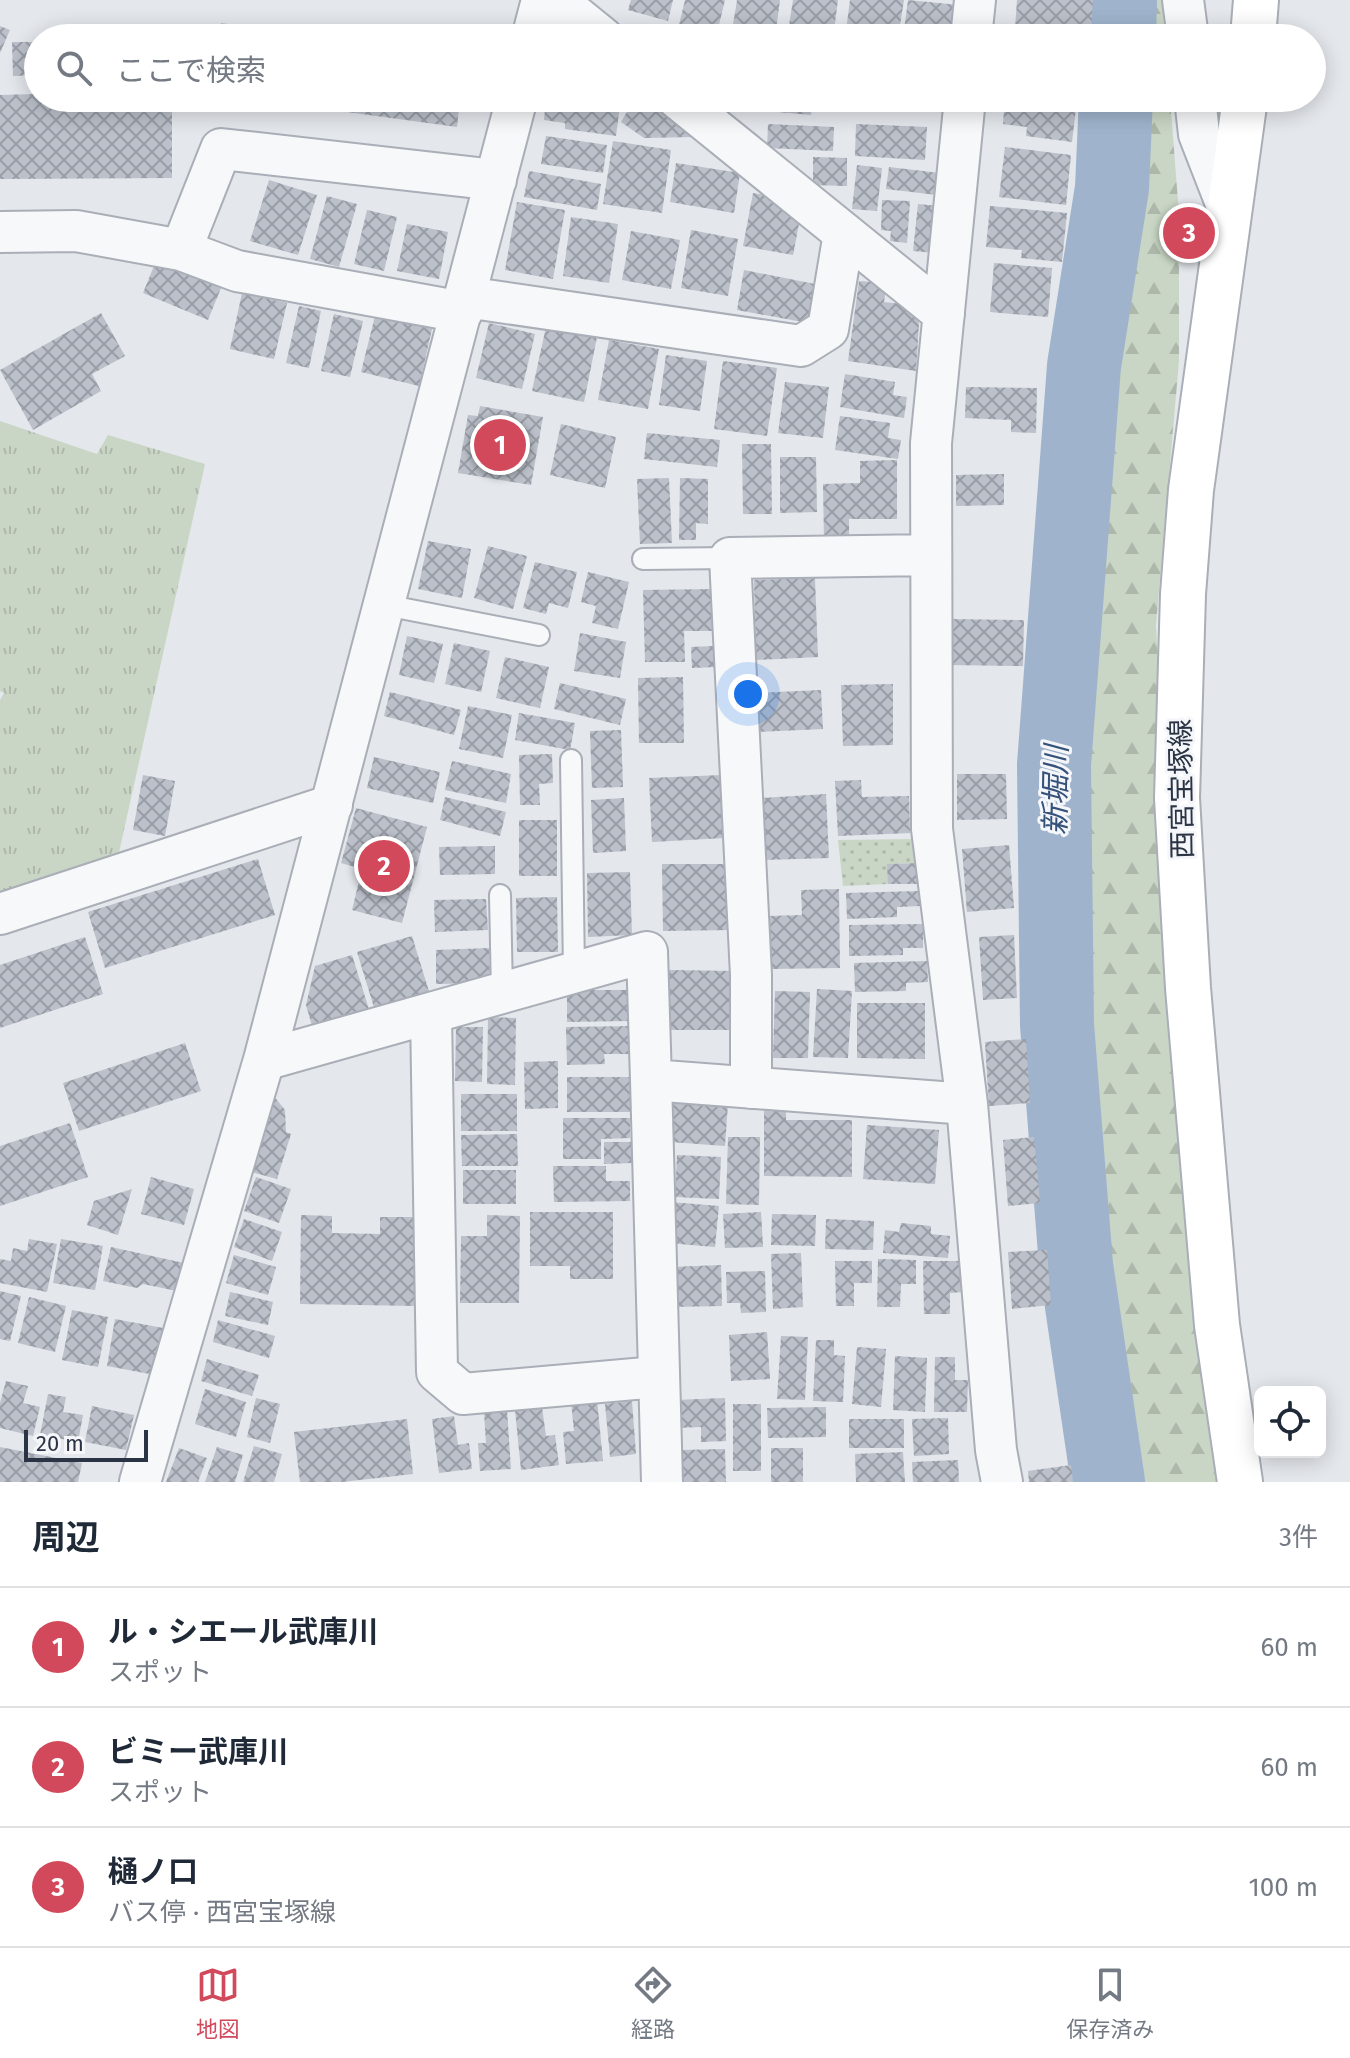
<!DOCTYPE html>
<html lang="ja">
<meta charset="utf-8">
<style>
body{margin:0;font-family:"Fira Sans","Noto Sans JP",sans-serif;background:#f6f6f7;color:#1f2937}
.controls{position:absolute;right:24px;bottom:24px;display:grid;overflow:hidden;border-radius:12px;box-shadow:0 4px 20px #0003}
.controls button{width:72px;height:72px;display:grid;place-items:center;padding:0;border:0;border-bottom:2px solid #e0e1e3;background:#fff;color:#1f2937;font:40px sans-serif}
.scale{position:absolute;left:24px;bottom:20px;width:124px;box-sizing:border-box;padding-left:8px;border:4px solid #2b3445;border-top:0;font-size:22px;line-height:28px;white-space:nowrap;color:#2b3445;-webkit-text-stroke:6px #f4f6f9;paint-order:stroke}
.you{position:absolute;left:748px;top:694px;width:28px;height:28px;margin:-20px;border:6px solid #fff;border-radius:50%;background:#1a73e8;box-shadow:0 0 0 12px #1a73e833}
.badge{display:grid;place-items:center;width:52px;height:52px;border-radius:50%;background:#d1495b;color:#fff;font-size:26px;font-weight:700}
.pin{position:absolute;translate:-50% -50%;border:4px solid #fff;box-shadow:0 2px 8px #0006}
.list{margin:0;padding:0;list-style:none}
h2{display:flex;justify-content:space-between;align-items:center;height:104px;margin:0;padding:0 32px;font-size:34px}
h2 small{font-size:26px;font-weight:400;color:#747a83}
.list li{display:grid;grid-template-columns:52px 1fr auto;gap:24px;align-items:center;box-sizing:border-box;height:120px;padding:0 32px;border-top:2px solid #e0e1e3}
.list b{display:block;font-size:30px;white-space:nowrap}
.list p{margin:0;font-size:26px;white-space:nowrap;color:#747a83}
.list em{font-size:26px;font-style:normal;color:#747a83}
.icon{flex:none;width:44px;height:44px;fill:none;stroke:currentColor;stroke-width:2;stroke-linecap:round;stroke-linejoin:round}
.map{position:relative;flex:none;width:1350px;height:1482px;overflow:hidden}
.search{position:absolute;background:#fff;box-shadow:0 4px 20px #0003;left:24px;right:24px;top:24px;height:88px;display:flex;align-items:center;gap:20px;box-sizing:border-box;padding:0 28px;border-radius:44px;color:#747a83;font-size:30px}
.sheet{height:464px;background:#fff}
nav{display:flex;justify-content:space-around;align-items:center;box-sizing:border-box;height:112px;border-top:2px solid #e0e1e3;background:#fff;font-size:22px;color:#747a83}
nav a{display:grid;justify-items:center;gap:4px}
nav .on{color:#d1495b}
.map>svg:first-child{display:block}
.grass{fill:url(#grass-tufts)}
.forest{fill:url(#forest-firs)}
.garden{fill:url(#garden-dots)}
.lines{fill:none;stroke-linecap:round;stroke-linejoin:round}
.river{stroke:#9fb4cc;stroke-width:74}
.building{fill:url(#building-cross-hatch)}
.service-casing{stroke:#a9aeb7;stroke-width:24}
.minor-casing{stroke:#a9aeb7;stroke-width:44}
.secondary-casing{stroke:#a9aeb7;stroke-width:48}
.service{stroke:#f7f8fa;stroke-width:20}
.minor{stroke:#f7f8fa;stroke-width:40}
.secondary{stroke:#fff;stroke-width:44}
.labels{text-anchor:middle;stroke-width:6;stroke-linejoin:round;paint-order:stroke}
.street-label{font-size:28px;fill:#2b3445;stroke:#f4f6f9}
.water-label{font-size:30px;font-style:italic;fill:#34527a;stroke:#f4f6f9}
</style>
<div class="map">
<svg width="1350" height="1482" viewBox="0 0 1350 1482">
<defs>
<pattern id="grass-tufts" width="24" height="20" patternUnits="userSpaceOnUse" patternTransform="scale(2)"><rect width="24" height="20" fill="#c9d6c5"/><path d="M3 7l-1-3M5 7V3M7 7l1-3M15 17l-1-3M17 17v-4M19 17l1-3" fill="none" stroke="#adb8ab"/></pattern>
<pattern id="forest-firs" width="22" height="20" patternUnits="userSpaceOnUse" patternTransform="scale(2)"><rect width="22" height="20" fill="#c9d6c5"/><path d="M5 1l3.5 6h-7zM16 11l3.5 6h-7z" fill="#adb8ab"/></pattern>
<pattern id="garden-dots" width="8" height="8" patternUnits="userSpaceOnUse" patternTransform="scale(2)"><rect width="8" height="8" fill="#c9d6c5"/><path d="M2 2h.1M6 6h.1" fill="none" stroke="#adb8ab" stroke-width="1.8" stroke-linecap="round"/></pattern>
<pattern id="building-cross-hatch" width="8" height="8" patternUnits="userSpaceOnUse" patternTransform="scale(2)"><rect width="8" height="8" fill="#bbc0ca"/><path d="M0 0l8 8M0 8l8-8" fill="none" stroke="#989da6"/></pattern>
</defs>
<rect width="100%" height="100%" fill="#e4e7ec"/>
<path class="grass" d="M0,421L97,454L108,435L205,464L118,857L0,896V700L4,693L0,691Z"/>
<path class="forest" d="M1132,0H1162L1165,38H1129Z
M1124,98H1170L1179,214V361L1156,625L1181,1120L1221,1482H1127L1075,997L1077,741L1102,354Z"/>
<path class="garden" d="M914,839L916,863L888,864V884L843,886L838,840Z"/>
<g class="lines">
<path class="river" d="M1119,38L1120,0
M1108,1482L1076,1265L1057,1025L1054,765L1084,366L1112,188L1116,98"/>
</g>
<path class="building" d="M631,0H673L668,21L628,10Z
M685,0H725L717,33L679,25Z
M737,0H780L776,30L733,25Z
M793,0H838L833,38H787Z
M850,0H904L898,38H845Z
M908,0L959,5L954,38H903Z
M1017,0H1093L1091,33L1015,28Z
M221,23L322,36L321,38H219Z
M0,26L10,30L0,53Z
M1009,32L1040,36V38H1009Z
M12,42H38V75L13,76Z
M38,94V98H172V178L0,179V95Z
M244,98H460L457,127Z
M546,98L620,105L616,136L565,129V123L544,120Z
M635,98H647L693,137L644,138L621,122Z
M768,98H812L811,115L767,111Z
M821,98H857L856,108L820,105Z
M866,98H927L926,108L865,103Z
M1005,98L1077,100L1072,142L1026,136L1027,127L1003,124Z
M768,124L834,127L833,151L767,148Z
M856,124L927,127L925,160L855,156Z
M546,136L607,145L603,173L541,164Z
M613,141L671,150L662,213L603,204Z
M1005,147L1071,155L1066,205L999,197Z
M813,157L847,158V186L813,185Z
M676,163L740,173L734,213L670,202Z
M857,165L882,168L877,211L852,209Z
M889,167L940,173L937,195L886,189Z
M529,171L601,184L597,210L524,197Z
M269,180L317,195L298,255L250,241Z
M753,193L771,196L800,219L793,255L743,246Z
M327,196L357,204L339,267L310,259Z
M882,200L910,201L907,243L890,241L891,231L881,230Z
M517,202L565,210L553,279L505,270Z
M918,204L939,206L935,253L913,251Z
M990,206L1067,213L1062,262L1021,258L1022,250L986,247Z
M367,210L397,217L384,271L354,264Z
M571,217L618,224L609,283L563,276Z
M407,224L448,232L439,279L397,271Z
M691,230L738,239L728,296L681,288Z
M631,231L680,240L671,289L622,280Z
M156,261L221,288L208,320L143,293Z
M994,263L1052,268L1048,317L990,312Z
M744,270L815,284L808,323L737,310Z
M859,281L887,283L884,302L911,305L919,323L916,371L848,361Z
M242,293L287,303L274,359L230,349Z
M299,306L321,311L309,368L286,363Z
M101,313L125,356L92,374L101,391L33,430L0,370Z
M334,314L363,321L350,377L321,371Z
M375,316L432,329L419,386L361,372Z
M489,323L535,334L522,389L476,378Z
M546,327L597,337L584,402L532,391Z
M609,340L659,349L648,409L598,400Z
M666,355L707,361L700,411L659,405Z
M723,361L777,368L767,436L714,429Z
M845,374L895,382L893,395L907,397L904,418L840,407Z
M785,382L829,387L823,438L778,433Z
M966,387L1037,388L1036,433L1011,432V420L965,418Z
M480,406L543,417L531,485L458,473L468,415L478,416Z
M840,416L890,423L888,438L901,440L898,459L835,450Z
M561,424L616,437L605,488L550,475Z
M647,433L720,440L717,467L644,459Z
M742,444H771L772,514H743Z
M780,457H816L817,512L780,513Z
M897,460V519H849V542H824L823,484L860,483V461Z
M1004,474V505L956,506V475Z
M669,478L672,543L640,544L637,479Z
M680,478L708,479V524L696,523V540H679Z
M428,541L471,549L462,598L418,589Z
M488,546L527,556L513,609L474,598Z
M535,562L577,572L568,608L549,603L546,614L523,608Z
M588,572L629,582L618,629L592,623L596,606L581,602Z
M815,578L818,657L756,660L754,580Z
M717,589V631H684L685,662H645L643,590Z
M949,619L1024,620L1023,666L949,665Z
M580,633L626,642L620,678L574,671Z
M407,636L443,644L434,683L399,675Z
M454,643L490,651L481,692L445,684Z
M714,646L715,667L692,668L691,647Z
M505,657L549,667L540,708L496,698Z
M683,677L684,743H639L638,678Z
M560,683L626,699L620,725L554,709Z
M893,684V745L843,746L841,685Z
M821,690L823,729L756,732L754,693Z
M390,692L461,710L454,735L384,716Z
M468,706L512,715L503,758L459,749Z
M519,713L575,723L570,750L515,740Z
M621,730L623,787L592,788L590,731Z
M552,754L553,783L539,784L540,805H520L519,755Z
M374,757L440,772L433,803L367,788Z
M452,761L511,774L506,803L445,790Z
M957,774H1006L1007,819L957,820Z
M143,775L175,781L165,836L133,830Z
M722,775L725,838L652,842L649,778Z
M861,780L862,797L909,796L910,833L838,836L835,781Z
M826,794L829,858L764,860L761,798Z
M445,797L506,812L500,836L440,820Z
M624,798L626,851L593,853L591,800Z
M356,808L427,827L402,923L352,910L362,869L341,863Z
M519,820H557V876H519Z
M1009,845L1014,908L967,912L962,849Z
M495,846V874L440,875L439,847Z
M258,859L275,915L105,968L88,912Z
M919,863V884H888L887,864Z
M662,864H731L732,930L663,931Z
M630,872L632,935L588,937L587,873Z
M839,889L840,968L769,969L768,916L802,915L801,890Z
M919,891L920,906L897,907V917L847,919L846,893Z
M557,897L558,952H517L516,898Z
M486,899L488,930L435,932L434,900Z
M923,924V948H903V955L849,956V925Z
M1014,935L1017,998L983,1000L979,937Z
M412,936L431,998L376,1014L357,952Z
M85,937L103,994L0,1028V965Z
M489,948L490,983L436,984V950Z
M352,955L372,1019L315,1036L306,1005L315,966Z
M927,961L928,982L906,983V991L855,992L854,963Z
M667,970L736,971V1030H667Z
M817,989L852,991L848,1058L813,1057Z
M567,990H628L629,1021L567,1022Z
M775,991L810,992L808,1058H773Z
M857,1003H925V1059L857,1058Z
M488,1017L516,1018L515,1085L487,1084Z
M632,1026V1054H604L605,1064L567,1065L566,1027Z
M456,1027H483L482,1082L455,1081Z
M1026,1039L1030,1103L989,1106L985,1042Z
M185,1043L201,1091L79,1131L63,1083Z
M558,1061V1108L525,1109L524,1062Z
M567,1077H630L631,1112H567Z
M461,1094H517V1131H461Z
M273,1095L285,1110L286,1132L291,1134L277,1179L251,1172Z
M672,1100L728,1104L725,1146L670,1142Z
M764,1109H786V1120H852V1177L764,1176Z
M563,1118H630V1138L601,1139V1159H563Z
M70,1123L88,1177L0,1206V1146Z
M867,1125L939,1130L935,1184L863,1179Z
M517,1134L518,1166H462L461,1135Z
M728,1137H760L759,1205L726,1204Z
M1034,1137L1040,1203L1008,1206L1003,1140Z
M604,1142H632V1163L604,1164Z
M677,1155L721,1157L719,1199L675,1197Z
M553,1166H606V1181H630V1201L554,1202Z
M463,1170H516V1204H463Z
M151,1177L194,1189L184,1225L141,1214Z
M256,1177L291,1189L279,1223L244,1211Z
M132,1189L118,1235L87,1225L94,1201Z
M671,1202L719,1206L715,1247L667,1243Z
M530,1212H613V1279H570V1266H530Z
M761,1212L763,1247L725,1248L723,1214Z
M772,1214L816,1215L815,1246L771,1245Z
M301,1215L332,1216V1233L380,1234V1217H419L418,1306L300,1304Z
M487,1215L520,1216L519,1303H460L461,1236H487Z
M244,1219L282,1232L272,1261L234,1247Z
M826,1219L874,1221L873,1250L825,1249Z
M901,1223L931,1226V1234L950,1236L948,1258L883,1253L885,1230L899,1232Z
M29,1239L57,1244L47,1292L0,1283V1259L11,1261L13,1248L27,1251Z
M61,1239L103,1246L95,1290L53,1283Z
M111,1247L184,1263L177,1291L143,1284L137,1288L103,1281Z
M1047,1250L1051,1305L1012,1309L1008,1252Z
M801,1253L803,1307L773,1309L771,1254Z
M234,1255L276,1267L268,1295L226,1283Z
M878,1259L916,1260V1284H901L900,1307H877Z
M835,1261H872V1283H854V1306H836Z
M923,1261H962V1292L950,1293V1314H924Z
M721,1265L722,1306L672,1307L671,1267Z
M765,1271L766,1312L741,1313L740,1303H727L726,1272Z
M0,1291L21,1296L10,1341L0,1339Z
M230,1292L273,1302L268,1325L225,1316Z
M29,1297L66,1306L55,1352L18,1343Z
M72,1310L108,1317L98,1367L62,1360Z
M115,1319L163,1328L155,1375L107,1366Z
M218,1320L275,1336L269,1358L213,1342Z
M767,1332L770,1379L731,1381L729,1335Z
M781,1336L808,1337L805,1400L777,1399Z
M816,1340H834V1355L845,1356L843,1402L813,1401Z
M857,1347L886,1349L881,1407L852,1404Z
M895,1356L927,1358L925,1412L893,1410Z
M935,1357H955V1380H968L967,1412H934Z
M207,1359L259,1375L252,1396L201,1381Z
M6,1381L28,1386L23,1403L40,1407L33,1436L0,1428V1403Z
M205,1389L246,1402L236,1437L195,1424Z
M48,1394L66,1397L63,1412L83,1415L78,1442L40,1435Z
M256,1398L280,1404L270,1443L247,1437Z
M725,1398L726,1441L701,1442V1427L676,1428L675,1400Z
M597,1399L603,1461L566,1464L563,1432L574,1431L571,1402Z
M632,1401L636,1454L610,1457L605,1404Z
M733,1404H761V1471H733Z
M92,1406L134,1415L126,1450L85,1442Z
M542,1407L546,1436L555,1435L559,1465L521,1470L515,1410Z
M826,1407V1437L768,1438L767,1408Z
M507,1410L511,1469L480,1471L478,1443H486L484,1412Z
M454,1416L458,1445L469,1443L472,1469L439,1473L432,1419Z
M948,1418L949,1454L914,1456L912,1419Z
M407,1419L413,1474L342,1482H300L294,1432Z
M849,1419H904V1448H849Z
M254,1446L282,1454L274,1482H243Z
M0,1447L82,1463L78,1482H0Z
M217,1447L243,1455L235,1482H205Z
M179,1448L207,1458L198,1482H166Z
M771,1448H803V1482H771Z
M725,1449L726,1482H679L678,1450Z
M903,1452L905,1482H856L855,1454Z
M958,1460L959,1482H913L912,1462Z
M1071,1465L1073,1482H1029L1028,1471Z"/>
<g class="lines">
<g class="service-casing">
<path id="service" d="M643,559L730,558
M385,605L539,635
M571,760L574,973
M500,895L502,994"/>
</g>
<g class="minor-casing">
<path id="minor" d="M556,0L603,38
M1183,0L1188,38
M532,38L542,0
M971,38L975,0
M677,98L944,314
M965,98L931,443L932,829L967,1104L996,1450L1002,1482
M1195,98L1199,134L1229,211
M0,232L76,231L181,250L237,271L462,312
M181,250L221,149L496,180
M466,297L801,346L828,329L844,233
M0,914L332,805
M431,1014L437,1372L463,1394L657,1377
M264,1060L647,952L651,1080L967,1104
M651,1080L662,1482
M751,1088V975L730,558L931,555
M140,1482L264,1060L517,98"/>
</g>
<g class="secondary-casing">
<path id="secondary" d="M1253,38L1256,0
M1240,1482L1217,1325L1188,988L1177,798L1183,594L1191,490L1245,98"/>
</g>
<use href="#service" class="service"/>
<use href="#minor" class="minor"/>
<use href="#secondary" class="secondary"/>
</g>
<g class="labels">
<g class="street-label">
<text transform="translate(1181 789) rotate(-91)" y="10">西宮宝塚線</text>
</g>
<g class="water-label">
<text transform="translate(1056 790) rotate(-89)" y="10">新堀川</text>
</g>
</g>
</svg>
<div class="controls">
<button><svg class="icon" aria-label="locate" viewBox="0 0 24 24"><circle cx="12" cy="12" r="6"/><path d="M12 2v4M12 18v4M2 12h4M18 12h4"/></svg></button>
</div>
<div class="scale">20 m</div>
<div class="you"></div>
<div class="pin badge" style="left:500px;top:445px">1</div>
<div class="pin badge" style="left:384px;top:866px">2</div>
<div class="pin badge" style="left:1189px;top:233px">3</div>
<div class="search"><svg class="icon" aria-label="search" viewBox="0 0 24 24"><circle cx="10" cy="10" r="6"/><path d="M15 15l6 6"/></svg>ここで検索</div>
</div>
<section class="sheet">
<h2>周辺<small>3件</small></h2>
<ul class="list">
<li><span class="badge">1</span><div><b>ル・シエール武庫川</b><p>スポット</p></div><em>60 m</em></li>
<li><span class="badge">2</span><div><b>ビミー武庫川</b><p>スポット</p></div><em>60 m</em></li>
<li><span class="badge">3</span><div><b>樋ノ口</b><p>バス停 · 西宮宝塚線</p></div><em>100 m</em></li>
</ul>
</section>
<nav>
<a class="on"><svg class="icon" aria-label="map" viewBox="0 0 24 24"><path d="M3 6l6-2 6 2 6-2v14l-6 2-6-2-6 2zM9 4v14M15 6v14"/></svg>地図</a>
<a><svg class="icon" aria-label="directions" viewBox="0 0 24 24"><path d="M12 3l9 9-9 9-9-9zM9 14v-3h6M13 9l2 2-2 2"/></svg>経路</a>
<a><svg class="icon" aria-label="saved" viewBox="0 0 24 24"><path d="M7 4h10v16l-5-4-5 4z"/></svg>保存済み</a>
</nav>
